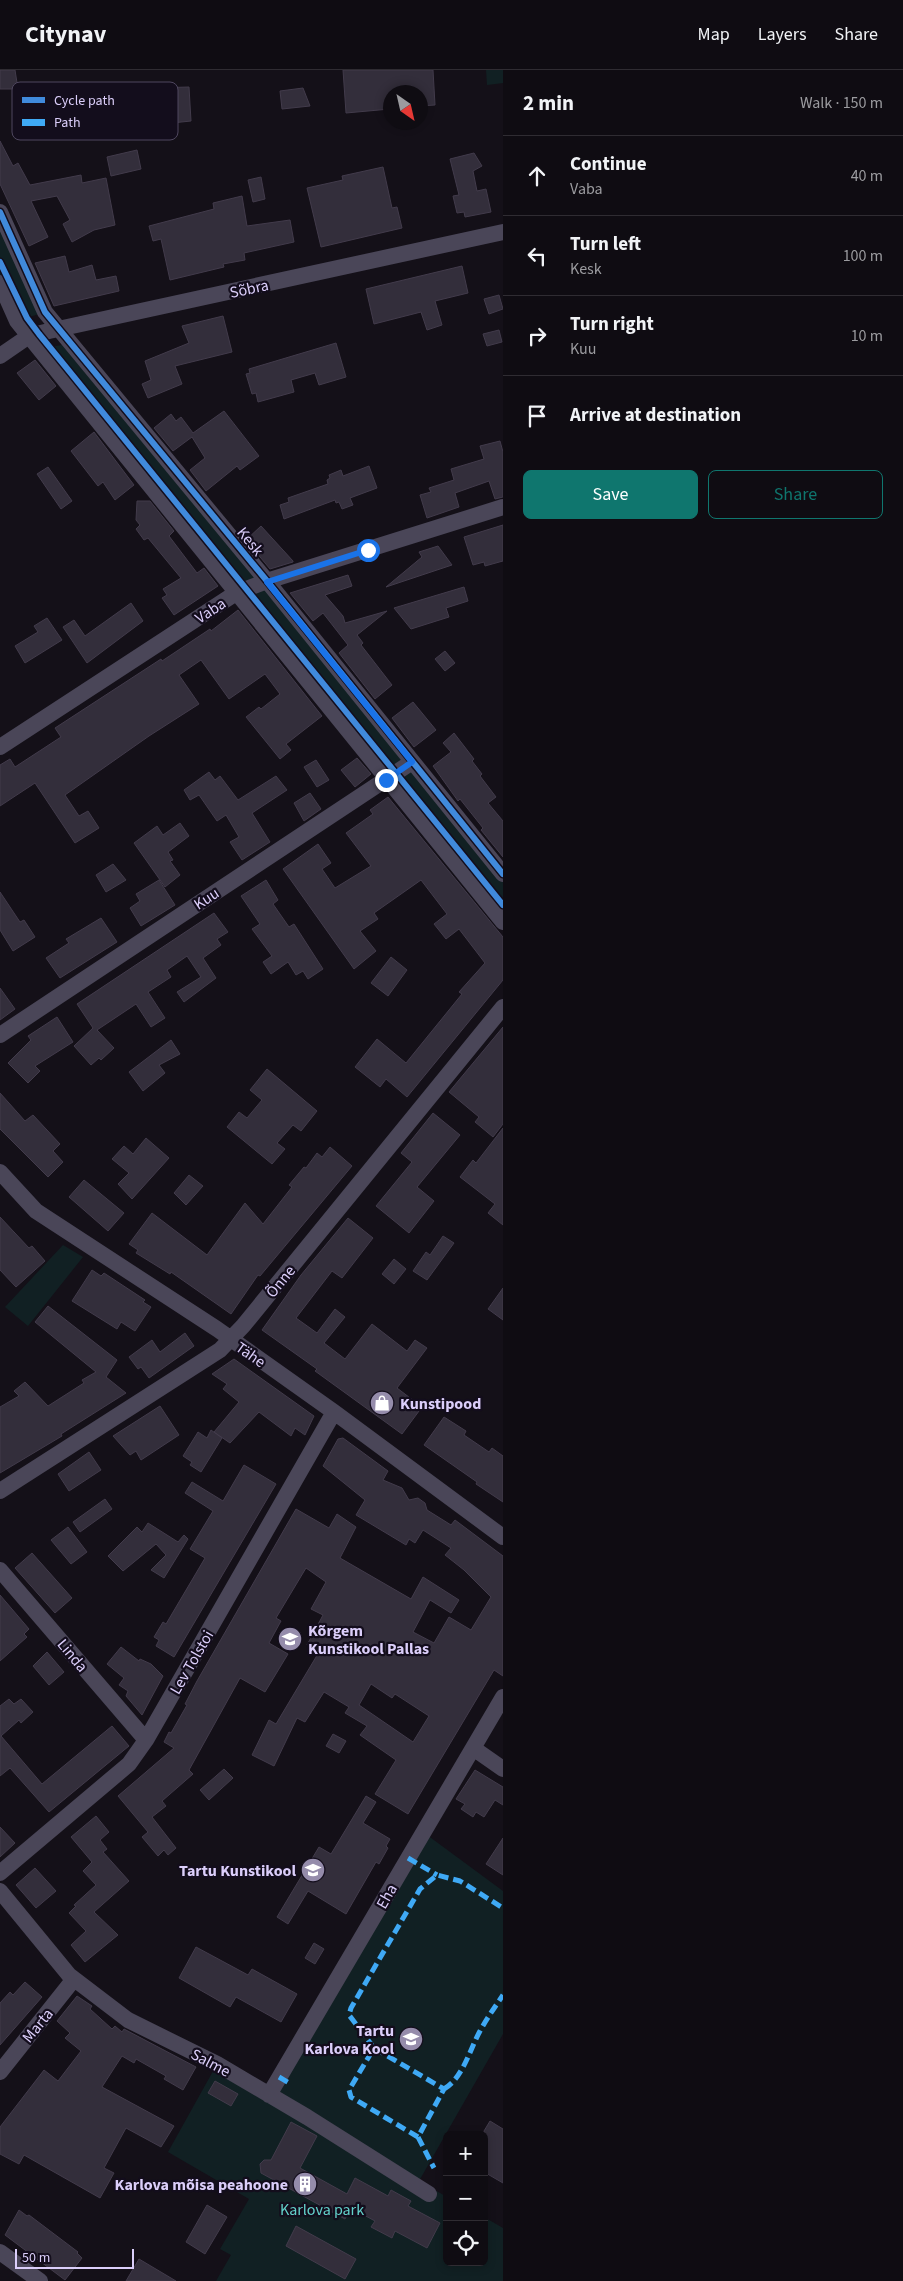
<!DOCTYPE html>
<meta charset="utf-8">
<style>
body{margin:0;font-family:"Source Sans 3",sans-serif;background:#18151b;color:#f1f3f6}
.controls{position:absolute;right:15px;bottom:15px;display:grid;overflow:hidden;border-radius:8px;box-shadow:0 2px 8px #0003}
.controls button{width:45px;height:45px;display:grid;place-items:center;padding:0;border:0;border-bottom:1px solid #2f2c32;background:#0f0c12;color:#f1f3f6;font:25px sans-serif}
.compass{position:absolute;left:383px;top:15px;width:45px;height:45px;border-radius:50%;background:#0f0c12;box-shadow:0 2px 8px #0003;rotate:146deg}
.scale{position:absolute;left:15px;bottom:12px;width:119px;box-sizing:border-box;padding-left:5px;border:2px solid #dbcefa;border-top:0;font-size:14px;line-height:18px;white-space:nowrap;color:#dbcefa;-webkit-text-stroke:4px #130d1c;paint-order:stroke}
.stop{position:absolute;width:15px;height:15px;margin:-11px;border:4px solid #1a73e8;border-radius:50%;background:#fff}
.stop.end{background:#1a73e8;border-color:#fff;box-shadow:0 1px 5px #0008}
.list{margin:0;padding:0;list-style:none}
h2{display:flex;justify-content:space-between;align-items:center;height:65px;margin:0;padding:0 20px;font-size:21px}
h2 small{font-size:16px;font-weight:400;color:#9b9b9f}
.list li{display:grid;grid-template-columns:32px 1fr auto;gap:15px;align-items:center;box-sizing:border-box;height:80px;padding:0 20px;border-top:1px solid #2f2c32}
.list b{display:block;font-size:19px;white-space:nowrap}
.list p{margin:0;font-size:16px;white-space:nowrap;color:#9b9b9f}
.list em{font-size:16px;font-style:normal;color:#9b9b9f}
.actions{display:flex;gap:10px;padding:15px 20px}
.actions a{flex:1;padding:11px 0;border:1px solid #0f766e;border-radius:8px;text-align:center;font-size:18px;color:#0f766e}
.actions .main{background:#0f766e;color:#fff}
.icon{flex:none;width:28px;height:28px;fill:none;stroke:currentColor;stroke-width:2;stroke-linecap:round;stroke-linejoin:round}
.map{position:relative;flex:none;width:503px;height:2211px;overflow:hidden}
header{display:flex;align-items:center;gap:30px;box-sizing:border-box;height:70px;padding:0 25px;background:#0f0c12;border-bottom:1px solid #2f2c32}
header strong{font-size:24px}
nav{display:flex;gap:28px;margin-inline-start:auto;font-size:18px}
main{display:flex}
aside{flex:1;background:#0f0c12}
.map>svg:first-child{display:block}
.green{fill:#112023}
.building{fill:#332e3b;stroke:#423b4b;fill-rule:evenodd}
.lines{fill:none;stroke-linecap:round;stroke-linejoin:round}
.minor{stroke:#4a4658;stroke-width:16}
.quiet{stroke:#3fa9f5;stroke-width:5;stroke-dasharray:10 5;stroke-linecap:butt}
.cycleway-casing{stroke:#130d1c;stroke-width:9}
.cycleway{stroke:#408adc;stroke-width:6}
.route{stroke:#1a73e8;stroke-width:6}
.labels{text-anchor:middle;stroke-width:4.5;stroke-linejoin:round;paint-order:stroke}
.street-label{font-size:16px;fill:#dbcefa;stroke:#130d1c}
.poi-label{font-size:16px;font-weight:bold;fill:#dbcefa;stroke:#130d1c;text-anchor:end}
.park-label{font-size:16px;fill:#63d1cb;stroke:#130d1c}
.key{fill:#130d1c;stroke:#4f475f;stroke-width:1}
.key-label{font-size:14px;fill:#dbcefa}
</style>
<header>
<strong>Citynav</strong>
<nav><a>Map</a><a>Layers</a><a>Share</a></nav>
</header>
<main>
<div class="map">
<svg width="503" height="2211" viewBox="0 0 503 2211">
<rect width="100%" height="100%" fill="#141018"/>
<path class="green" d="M486,0H503V13L487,15Z
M0,142L45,242L17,251L0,213Z
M62,275L503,804V852L42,282L50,277Z
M63,1175L83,1187L28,1256L5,1237Z
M423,1762L503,1821V1964L419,2111L447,2127V2192H484V2147L503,2158V2211H216L231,2185L220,2179L249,2129L168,2082L217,1994L269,2025Z"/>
<path class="building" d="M0,0H15L18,19H0Z
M343,0H433L435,35L420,36V22H390V39L346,43Z
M153,16V18L189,17L191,51L143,56L140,31L131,32L130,19Z
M303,18L310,36L282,39L280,21Z
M0,71L13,96L18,93L30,115L81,105L82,113L106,108L115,155L94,160L72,172L63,154L70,150L57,126L31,131L48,167L29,176L0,114Z
M137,80L141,99L111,106L107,87Z
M474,83L482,96L473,101L477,121L486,119L491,142L465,147L464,142L457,143L453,126L459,125L450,89Z
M383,97L392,138L397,137L402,158L321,177L307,118L343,110L342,106Z
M261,107L265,129L253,132L248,110Z
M242,126L247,156L290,150L294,172L244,183L245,190L223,194L224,197L170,210L161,169L153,171L149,156L214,139L213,133Z
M65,186L69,202L92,195L96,210L116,206L119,221L54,236L35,193Z
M462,196L468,223L435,231L442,255L427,260L421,242L374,254L366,219Z
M499,225L503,239L489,244L484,229Z
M223,246L232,282L175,296L182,314L148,328L142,314L151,310L145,291L189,273L182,256Z
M499,260L502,272L487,276L483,264Z
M336,273L346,307L319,315L315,303L291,310L294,322L258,332L256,323L252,324L246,304L250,303L249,299Z
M35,290L56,316L39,330L17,303Z
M224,341L259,386L240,400L237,396L206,421L190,400L205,388L192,367L173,381L154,358L171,344L176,351L181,347L193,363Z
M94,362L134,415L115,430L103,412L98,416L71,381Z
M500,371L503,382V427L495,429L489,411L455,423L459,437L427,448L420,425L431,422L429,418L454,410L451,399L484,389L480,376Z
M369,396L377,418L350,428L353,435L342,439L339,432L336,433L335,430L284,449L280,435L289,432L288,428L328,414L327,410L330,408L329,405L341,400L343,406Z
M48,397L72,431L61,439L37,404Z
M137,431H150L174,461L169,466L197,503L204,498L218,516L174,545L162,528L167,525L163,519L181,508L148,468L144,470L136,459L140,455L136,450Z
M503,455V491L485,496L484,492L473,495L464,467Z
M261,456L293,491V492L270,499L246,470Z
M438,476L452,495L386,517L422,487L419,482Z
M348,505L352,516L325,525L343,546L345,553L387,541L357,565L363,573L361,575L392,615L375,629L339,583L348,575L323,543L313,551L290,523Z
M464,517L468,531L446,538L449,547L411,559L394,538Z
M131,533L143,551L87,593L63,557L74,550L85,566Z
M238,540L322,646L286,674L291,680L280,689L246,647L259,637L261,639L280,624L265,604L229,629L201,590L179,605L199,634L149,666L65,725L79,746L88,741L99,758L75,773L35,713L0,736V695L10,689L15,697L61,667L55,658L161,589L162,591L210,559L211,561Z
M47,548L62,570L25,593L15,576L38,562L34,556Z
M445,581L455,593L445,601L435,589Z
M413,632L436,660L414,677L392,648Z
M454,663L474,689L472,691L482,704L480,706L496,727L488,733L503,751V787L481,760L483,758L460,729L458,731L433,696L451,682L443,673Z
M357,688L371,704L355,717L341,700Z
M316,690L329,710L317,717L304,697Z
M209,702L215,710L220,706L238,730L276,706L287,720L252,743L270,772L242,790L230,772L239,767L226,745L217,751L199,725L190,730L184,720Z
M310,723L321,739L304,751L294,733Z
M388,727L503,867V910L407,1027L386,1009L380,1017L355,997L377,969L406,993L462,924L459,922L485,893L459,859L446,869L434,854L447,844L421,810L374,843L378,849L360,861L376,881L354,899L283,799L318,774L331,793L322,799L335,818L371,796L346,763L373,744L370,740Z
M180,753L189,766L168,782L173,790L170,791L180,805L165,817L134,773L157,756L163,765Z
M113,794L126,810L106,822L96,805Z
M159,810L175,835L141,856L130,838L140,831L136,824Z
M266,810L278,830L273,834L289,857L294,854L323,899L308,909L303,901L296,905L288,892L271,904L263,892L272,886L252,859L260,854L241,826Z
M0,822L20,852L24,850L35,867L13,881L0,860Z
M214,843L228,862L217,869L221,875L203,888L216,908L184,932L177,922L201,907L187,886L167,900L171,907L148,922L165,948L151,957L136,934L97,960L114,978L101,990L99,988L91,995L74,976L93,958L77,934Z
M101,848L117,872L60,908L46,888L69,873L66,869Z
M391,887L407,900L388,926L371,913Z
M0,918L15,939L0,950Z
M57,947L73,972L35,996L40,1001L28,1013L8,993L31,970L28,966Z
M503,957V1054L493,1067L475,1052L479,1047L449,1022Z
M171,970L180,984L159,995L165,1003L143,1021L129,1002Z
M267,999L317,1041L301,1061L293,1055L277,1073L285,1079L272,1094L227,1057L239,1042L247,1048L262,1030L250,1020Z
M0,1023L25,1051L33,1045L60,1074L53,1081L63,1092L48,1107L0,1059Z
M433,1043L460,1065L417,1117L434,1131L409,1163L376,1136L412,1092L401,1083Z
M503,1058V1155L488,1143L495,1134L460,1107L473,1090L476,1093Z
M146,1068L169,1088L132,1129L118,1114L129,1103L112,1089L124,1076L133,1084Z
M330,1077L352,1096L260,1206L258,1205L231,1244L171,1202L170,1204L136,1183L138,1180L129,1174L152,1143L207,1185L245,1133L263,1154L292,1117L289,1115L304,1097L306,1098L317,1083L322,1087Z
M189,1105L203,1116L186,1135L174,1123Z
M84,1110L124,1143L108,1161L69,1127Z
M0,1147L29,1178L32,1176L45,1191L16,1217L0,1200Z
M348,1148L373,1168L342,1208L332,1201L296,1248L317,1263L335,1239L345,1247L324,1273L345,1289L372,1254L407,1281L415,1270L427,1278L397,1318L422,1337L402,1364L315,1301L317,1299L262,1260L301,1205Z
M443,1166L454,1173L427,1210L413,1201L426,1182L430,1185Z
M394,1189L406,1199L394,1214L382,1204Z
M92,1200L101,1206L104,1203L145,1230L143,1232L151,1237L135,1261L121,1252L117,1259L72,1231Z
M503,1218V1250L488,1239Z
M48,1236L117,1290L106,1307L126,1323L61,1364L62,1366L0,1403V1337L19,1326L14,1321L25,1312L48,1336L84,1313L82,1310L96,1302L35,1252Z
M185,1263L194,1276L149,1308L141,1297L138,1299L129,1287L152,1270L160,1282Z
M234,1289L314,1346L305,1365L295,1358L291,1366L259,1342L230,1373L214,1362L239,1332L223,1319L227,1314L212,1304Z
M160,1336L179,1365L141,1390L136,1381L130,1385L113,1366Z
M444,1347L466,1361L464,1365L489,1382L492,1378L503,1386V1432L476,1414L477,1412L424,1375Z
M211,1360L222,1368L201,1402L190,1395L192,1392L183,1386L198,1362L207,1368Z
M343,1368L388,1401L383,1410L402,1418L409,1430L418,1428L425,1433L427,1440L451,1455L455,1450L503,1486V1606L494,1600L408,1744L375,1724L396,1690L360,1665L367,1656L345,1643L349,1637L324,1622L305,1652L297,1648L274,1696L252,1685L269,1650L276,1654L319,1582L307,1575L323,1545L311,1539L326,1512L306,1498L276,1548L281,1551L269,1573L288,1584L265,1622L240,1608L189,1700L193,1704L162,1731L166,1736L152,1747L176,1778L168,1785L164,1780L158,1786L142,1767L148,1762L118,1726L174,1678L164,1672L169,1662L171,1663L187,1635L185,1634L197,1611L296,1439L329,1458L337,1444L356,1457L340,1488L411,1529L423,1507L459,1530L451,1543L430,1530L413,1562L434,1573L449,1547L471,1560L491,1527L464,1500L445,1485L451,1478L423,1460L415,1473L409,1469L406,1475L356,1445L365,1430L323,1396L338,1369ZM371,1614L392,1628L395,1624L429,1646L413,1672L359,1635Z
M89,1382L101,1400L69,1421L58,1404Z
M244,1395L276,1414L174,1587L156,1576L159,1570L154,1567L163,1552L166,1554L205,1488L190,1479L213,1441L185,1423L192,1412L223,1431Z
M105,1429L112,1439L80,1462L73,1452Z
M148,1453L178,1472L184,1465L188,1469L164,1508L151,1500L166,1485L156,1474L123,1501L108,1486L137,1457L142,1462Z
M68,1457L87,1482L71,1494L51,1470Z
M32,1483L72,1528L55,1543L15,1498Z
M0,1525L29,1559L24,1564L27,1567L0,1591Z
M121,1577L139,1591L140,1589L151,1594L163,1606L142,1645L126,1626L128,1621L119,1615L124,1608L107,1594Z
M47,1582L64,1602L49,1615L33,1596Z
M9,1629L14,1634L21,1629L33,1642L21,1653L19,1650L1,1666L42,1714L112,1656L129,1676L49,1742L10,1698L0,1706V1636Z
M333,1664L346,1671L339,1683L326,1676Z
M224,1699L233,1708L209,1730L200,1720Z
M475,1700L503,1717V1735L495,1730L484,1747L476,1742L473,1747L461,1739L465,1734L456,1729Z
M366,1726L376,1732L363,1753L390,1769L386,1776L388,1778L379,1794L376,1792L346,1844L308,1821L288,1854L277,1847L319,1777L331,1784Z
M96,1746L109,1762L100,1770L107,1779L103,1782L129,1811L94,1842L118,1865L85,1892L71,1875L86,1861L69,1843L76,1836L74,1835L96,1815L83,1801L92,1792L71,1767Z
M0,1757L15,1773L0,1787Z
M503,1768V1805L486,1794Z
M35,1798L56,1821L36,1838L16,1815Z
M314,1873L324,1879L315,1894L305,1888Z
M196,1877L248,1905L252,1899L297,1924L281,1952L236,1927L230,1937L179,1908Z
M25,1912L42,1927L0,1975V1933L10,1922L13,1925Z
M77,1926L92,1936L90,1939L112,1959L115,1956L122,1962L124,1959L196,1997L183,2020L164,2009L166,2006L136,1989L134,1993L122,1986L102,2017L174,2056L161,2077L126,2058L104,2098L114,2103L100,2128L24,2085L19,2094L0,2084V2057L44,2000L58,2011L81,1981L65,1968L70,1963L57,1951Z
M215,2011L238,2024L231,2036L208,2023Z
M490,2051L503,2059V2113L484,2102V2061Z
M291,2052L317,2066L300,2098L347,2124L355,2108L388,2126L391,2120L411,2131L408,2136L440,2153L427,2178L395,2161L392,2168L371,2157L375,2151L351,2138L345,2149L261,2103L260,2094L264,2090H271Z
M207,2135L227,2147L205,2184L186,2172Z
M19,2140L27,2146L29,2145L78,2182L77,2183L82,2188L65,2210L5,2165Z
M296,2156L356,2189L345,2209L286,2176Z
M139,2189L176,2211H126Z"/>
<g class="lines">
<path class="minor" d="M0,142L45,242L267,511L503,804
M0,213L17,251L29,266L503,852
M0,286L29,266L49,261L503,162
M0,677L236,523L267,511L503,437
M0,965L412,692
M0,1102L36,1141L217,1259L334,1342L503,1467
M0,1421L220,1280L243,1256L503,937
M0,1500L146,1670
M473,1678L503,1699
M0,1803L129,1694L146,1670L334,1342
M0,1821L69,1905L128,1950L217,1994L307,2047L429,2124
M0,2002L74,1909
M269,2025L503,1627
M0,2182L40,2211"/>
<path class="quiet" d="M408,1788L437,1805
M374,1978L349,1945L351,1938L420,1819L437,1805L460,1811L503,1838
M279,2007L291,2014
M444,2019C463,2008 470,1979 480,1961C487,1948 495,1937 503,1925
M418,2067L351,2027L349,2020L374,1978L444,2019L418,2067L434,2098"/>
<g class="cycleway-casing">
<path id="cycleway" d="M0,142L45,242L267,511L503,804
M0,192L27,248L39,264L503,835"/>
</g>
<use href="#cycleway" class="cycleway"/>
</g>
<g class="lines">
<path class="route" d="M368,480L267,512L412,692L386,710"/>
</g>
<defs>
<g id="shop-disc" transform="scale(1.25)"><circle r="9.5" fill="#958cab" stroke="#130d1c"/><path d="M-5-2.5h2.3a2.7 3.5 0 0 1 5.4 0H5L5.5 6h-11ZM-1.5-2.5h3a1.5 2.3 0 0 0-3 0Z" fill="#fff"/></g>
<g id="university-disc" transform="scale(1.25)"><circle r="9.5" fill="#958cab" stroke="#130d1c"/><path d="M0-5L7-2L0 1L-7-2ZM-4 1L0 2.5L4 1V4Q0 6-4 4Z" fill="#fff"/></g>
<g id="school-disc" transform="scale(1.25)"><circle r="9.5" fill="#958cab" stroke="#130d1c"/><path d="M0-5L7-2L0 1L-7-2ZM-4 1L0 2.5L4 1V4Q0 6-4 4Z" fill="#fff"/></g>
<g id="building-disc" transform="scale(1.25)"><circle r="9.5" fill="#958cab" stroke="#130d1c"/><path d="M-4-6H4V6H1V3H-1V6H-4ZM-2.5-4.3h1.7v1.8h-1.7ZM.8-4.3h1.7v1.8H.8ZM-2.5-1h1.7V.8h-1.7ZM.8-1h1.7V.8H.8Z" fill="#fff"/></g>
</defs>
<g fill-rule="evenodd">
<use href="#shop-disc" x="382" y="1333"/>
<use href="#university-disc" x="290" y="1569"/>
<use href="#school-disc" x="313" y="1800"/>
<use href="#school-disc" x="411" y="1969"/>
<use href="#building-disc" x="305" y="2114"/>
</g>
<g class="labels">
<g class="street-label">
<text transform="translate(249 218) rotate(-12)" y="6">Sõbra</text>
<text transform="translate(251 471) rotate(51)" y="6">Kesk</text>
<text transform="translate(210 540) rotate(-33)" y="6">Vaba</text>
<text transform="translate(206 828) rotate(-33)" y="6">Kuu</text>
<text transform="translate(280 1211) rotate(-51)" y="6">Õnne</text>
<text transform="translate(251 1284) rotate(35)" y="6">Tähe</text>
<text transform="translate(73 1585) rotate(50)" y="6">Linda</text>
<text transform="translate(191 1592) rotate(-60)" y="6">Lev Tolstoi</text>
<text transform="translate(386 1826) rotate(-60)" y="6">Eha</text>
<text transform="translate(37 1955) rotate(-51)" y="6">Marta</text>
<text transform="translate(211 1992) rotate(28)" y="6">Salme</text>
</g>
<g class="poi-label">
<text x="400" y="1339" text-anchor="start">Kunstipood</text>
<text x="308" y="1566" text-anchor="start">Kõrgem<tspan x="308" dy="18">Kunstikool Pallas</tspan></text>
<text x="296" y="1806">Tartu Kunstikool</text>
<text x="394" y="1966">Tartu<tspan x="394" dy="18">Karlova Kool</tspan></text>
<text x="288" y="2120">Karlova mõisa peahoone</text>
</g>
<g class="park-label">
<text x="322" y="2145">Karlova park</text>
</g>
</g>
<rect x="12" y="12" width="166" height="58" rx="8" class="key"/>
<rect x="22" y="27" width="23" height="6" fill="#408adc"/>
<rect x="22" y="49" width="23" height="7" fill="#3fa9f5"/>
<g class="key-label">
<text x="54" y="35">Cycle path</text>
<text x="54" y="57">Path</text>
</g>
</svg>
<div class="controls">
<button>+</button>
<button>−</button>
<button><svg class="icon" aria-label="locate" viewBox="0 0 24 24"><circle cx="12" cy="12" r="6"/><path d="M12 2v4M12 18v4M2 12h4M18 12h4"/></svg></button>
</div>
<svg class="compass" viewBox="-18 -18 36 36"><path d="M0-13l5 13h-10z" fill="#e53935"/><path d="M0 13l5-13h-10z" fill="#9b9b9f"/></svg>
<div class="scale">50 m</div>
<div class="stop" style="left:368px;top:480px"></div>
<div class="stop end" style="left:386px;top:710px"></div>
</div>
<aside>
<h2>2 min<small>Walk · 150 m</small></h2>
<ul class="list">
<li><svg class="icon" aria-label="ahead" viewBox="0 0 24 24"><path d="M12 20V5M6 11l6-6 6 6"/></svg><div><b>Continue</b><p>Vaba</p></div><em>40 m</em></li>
<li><svg class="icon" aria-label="left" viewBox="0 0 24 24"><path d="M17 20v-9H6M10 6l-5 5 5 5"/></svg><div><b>Turn left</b><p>Kesk</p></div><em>100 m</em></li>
<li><svg class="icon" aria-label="right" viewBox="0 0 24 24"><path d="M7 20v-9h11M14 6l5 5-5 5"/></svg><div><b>Turn right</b><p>Kuu</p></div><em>10 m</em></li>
<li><svg class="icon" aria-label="arrive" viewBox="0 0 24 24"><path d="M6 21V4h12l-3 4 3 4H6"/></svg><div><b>Arrive at destination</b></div></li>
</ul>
<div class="actions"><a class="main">Save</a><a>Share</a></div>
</aside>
</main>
